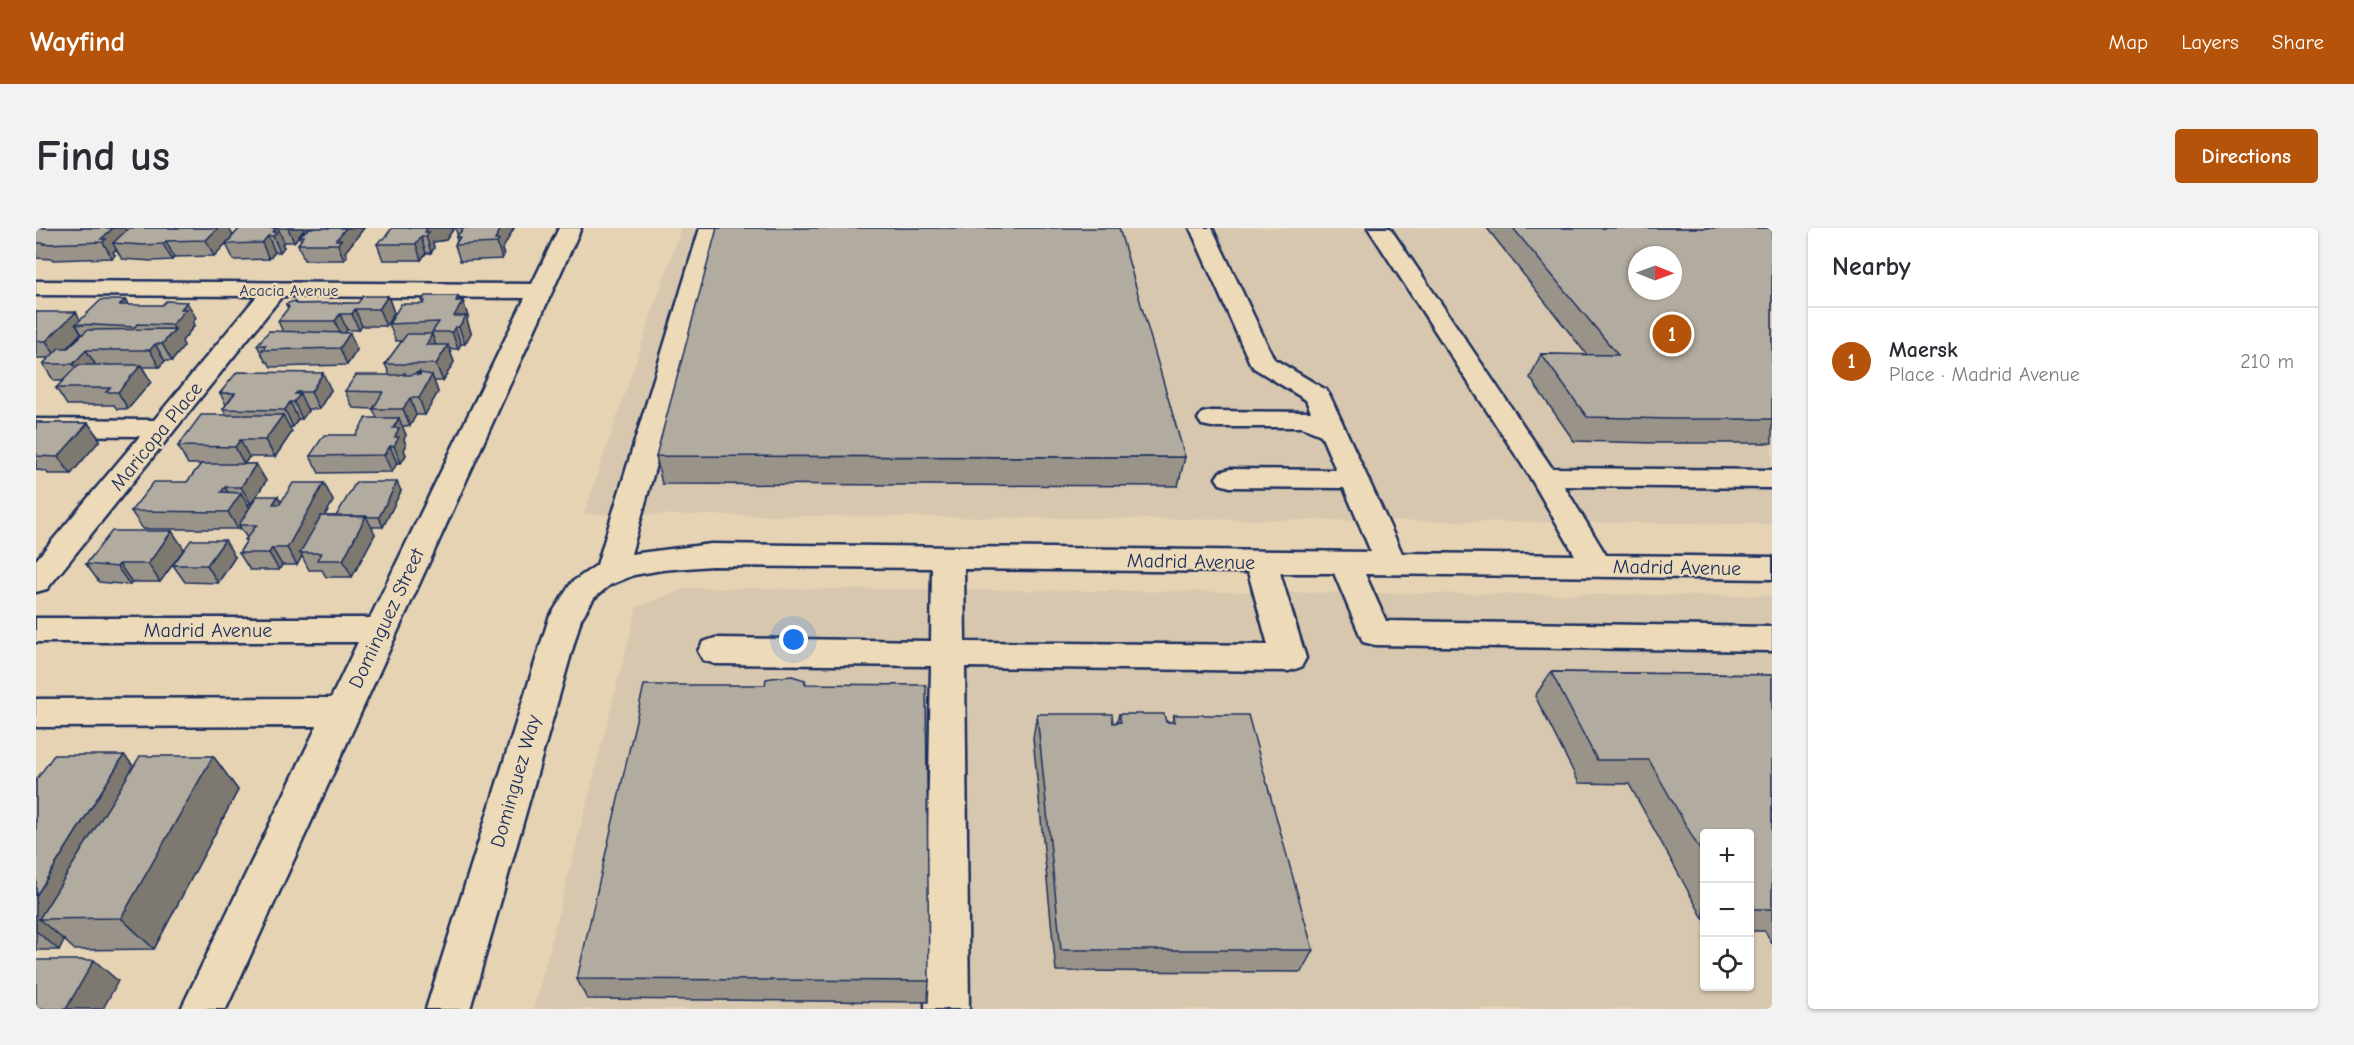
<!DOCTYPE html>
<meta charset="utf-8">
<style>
body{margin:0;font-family:"Comic Neue",sans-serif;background:#f2f2f3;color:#2b2b33}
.controls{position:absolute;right:18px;bottom:18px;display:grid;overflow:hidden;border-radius:6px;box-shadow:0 2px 4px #0004}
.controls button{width:54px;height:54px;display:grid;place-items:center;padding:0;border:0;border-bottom:2px solid #e1e1e2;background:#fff;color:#2b2b33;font:30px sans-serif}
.compass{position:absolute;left:1592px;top:18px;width:54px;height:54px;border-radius:50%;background:#fff;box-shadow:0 2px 4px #0004;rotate:91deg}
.you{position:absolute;left:758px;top:412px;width:21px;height:21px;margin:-15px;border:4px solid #fff;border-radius:50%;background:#1a73e8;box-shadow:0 0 0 9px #1a73e833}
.badge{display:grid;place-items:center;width:39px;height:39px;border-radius:50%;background:#b45309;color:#fff;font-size:20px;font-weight:700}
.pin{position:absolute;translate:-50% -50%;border:3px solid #fff;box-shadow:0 2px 6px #0006}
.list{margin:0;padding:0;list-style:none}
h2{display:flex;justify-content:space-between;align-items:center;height:78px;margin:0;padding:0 24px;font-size:26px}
h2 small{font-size:20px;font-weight:400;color:#7c7c81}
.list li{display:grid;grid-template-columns:39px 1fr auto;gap:18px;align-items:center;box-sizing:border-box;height:108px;padding:0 24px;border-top:2px solid #e1e1e2}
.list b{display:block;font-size:22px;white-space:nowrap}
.list p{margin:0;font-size:20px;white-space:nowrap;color:#7c7c81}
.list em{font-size:20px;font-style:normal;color:#7c7c81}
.icon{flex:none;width:33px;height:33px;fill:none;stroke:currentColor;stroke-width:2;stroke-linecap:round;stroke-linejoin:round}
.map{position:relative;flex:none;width:1736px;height:781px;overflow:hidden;border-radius:6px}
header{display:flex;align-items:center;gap:36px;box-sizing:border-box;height:84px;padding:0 30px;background:#b45309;color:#fff}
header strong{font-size:28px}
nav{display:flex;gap:33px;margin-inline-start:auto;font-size:21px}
.intro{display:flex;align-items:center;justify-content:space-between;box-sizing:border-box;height:144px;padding:0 36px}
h1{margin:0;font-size:42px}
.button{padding:15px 27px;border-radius:6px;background:#b45309;color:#fff;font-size:21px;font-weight:700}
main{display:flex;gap:36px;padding:0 36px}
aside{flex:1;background:#fff;border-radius:6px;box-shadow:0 2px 4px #0004}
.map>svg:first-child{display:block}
.built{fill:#d6c7ae;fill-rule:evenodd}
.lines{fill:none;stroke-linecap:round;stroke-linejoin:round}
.minor-casing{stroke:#1b2f5e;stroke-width:5}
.minor{fill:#eddab8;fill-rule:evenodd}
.wall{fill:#999389;stroke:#1b2f5e;stroke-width:1.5;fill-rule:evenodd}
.shaded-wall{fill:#7d786f;stroke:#1b2f5e;stroke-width:1.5}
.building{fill:#b2ab9f;stroke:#1b2f5e;stroke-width:1.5;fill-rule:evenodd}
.labels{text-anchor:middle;stroke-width:4.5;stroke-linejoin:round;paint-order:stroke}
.far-street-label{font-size:16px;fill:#1b2f5e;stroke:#eddab8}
.street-label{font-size:20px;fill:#1b2f5e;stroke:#eddab8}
</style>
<header>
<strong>Wayfind</strong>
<nav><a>Map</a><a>Layers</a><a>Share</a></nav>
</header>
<div class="intro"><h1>Find us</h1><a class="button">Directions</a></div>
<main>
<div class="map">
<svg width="1736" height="781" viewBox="0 0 1736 781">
<rect width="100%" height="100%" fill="#e5d3b4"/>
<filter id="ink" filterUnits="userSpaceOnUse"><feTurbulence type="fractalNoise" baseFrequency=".0167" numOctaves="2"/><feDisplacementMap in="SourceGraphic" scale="12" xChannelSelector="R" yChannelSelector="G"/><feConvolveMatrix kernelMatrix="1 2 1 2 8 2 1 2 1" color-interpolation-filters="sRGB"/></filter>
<g filter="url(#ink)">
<path class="built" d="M645,0H1736V296L548,286ZM1601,27H1637V63H1601Z
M651,360L1736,368V781H498L601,379ZM1668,606H1714V758H1668Z"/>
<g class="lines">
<g class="minor-casing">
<path id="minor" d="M523,0H545L190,781H145L281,498L0,499V471L295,470L322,414H0V390H334L489,70L246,68L11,361L0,364V332L104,208L0,207V191L118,192L221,68L0,67V53L496,56Z
M664,0H686L595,326L675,316L1335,324L1308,260L1194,259L1184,256L1180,250L1184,244L1194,241L1300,242L1285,207L1266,199H1176L1166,197L1162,191L1166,185L1176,183L1275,184L1270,172L1218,140L1214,135L1154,0H1176L1238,131L1290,162L1294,168L1366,325L1539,327L1494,249L1332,0H1354L1516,240L1736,242V260L1528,258L1570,327L1736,329V351L1329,346L1350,393L1736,399V423L1339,417L1327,414L1298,345H1244L1270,430L1265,439L1253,443L929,439L933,781H889L895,438L679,436L667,432L662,423L667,414L679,410L895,413L896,340L675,338L626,342L598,347L574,357L558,370L545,391L434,781H390L513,390L536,354L561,337ZM928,341L1212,344L1232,417L929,414Z"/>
</g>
<use href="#minor" class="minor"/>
</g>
<path class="wall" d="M0,0H89L90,3L93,0H193L197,8L204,0H328L309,24L311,28L308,32H268L262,16L265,12L263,8L268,4V2L258,14H248L246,16L248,19L244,24H239L233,31L198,32L190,16L196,9L178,28L138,29L136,32L116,33L86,31L80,21L77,24L79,27L76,30L17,32L16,31L0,30Z
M356,0H418L410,12L397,14V15L398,20L395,25H390L385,32H347L341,16L348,11Z
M419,0H478L466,22L468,27L466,31L424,33L419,17L421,13L420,9L422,8Z
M1451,0H1736V215H1620L1538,213L1494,150L1505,126L1551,127Z
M352,68L358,85L350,98H326L323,102H311L309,105L321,122L311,137L235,139L232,134H230L221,117L247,104L242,93L252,81L250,76L322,75Z
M89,72L92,77L160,90L157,94L158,98L146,113L148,118L136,133H129L123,139H106L115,154L92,181H81L78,177H31L20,160L27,153H18L7,136L13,130H0V84L44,92ZM45,105L46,106L32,120H30Z
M386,73H427L432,89L431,92L435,105L429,116H425L422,121H413L418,134L407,153H398L402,164L389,187H380L374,198H366L370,207L368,211L370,218L368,222L370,227L365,235H361L356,244L283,245L274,228L320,207L341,190L337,181L317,180L309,163L354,147L349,136L366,113H360L353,96L387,76Z
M295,162L283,181H271L272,183L266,191H262L257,199H253L256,204L239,229H213L208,236H220L230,253L215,276H212L214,280L245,274L288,255L297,273L288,288H300L365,263L347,299H335L339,306L316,349H290L286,342H273L266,328L261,337H246L243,342H214L203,325L210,314L209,312L211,310L204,299L202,301H107L95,283L151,254L165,236H152L142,218L190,187L187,181L190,177L184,165Z
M0,194L6,195H52L64,212L35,246H12L10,243L0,242Z
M620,228L1149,229L1142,258L626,256Z
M148,321L124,354H96L94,357L63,354L50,336Z
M199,329L182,355L149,354L137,337Z
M1515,444L1736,447V716L1729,703H1713V606H1668V692L1593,556L1543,555L1499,468Z
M769,452L770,456L893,753L892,774L551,771L541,751L729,457Z
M1001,486L1077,495L1081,494L1083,486L1136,494L1138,487L1277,722L1265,744L1020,743L997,510Z
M88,527L97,538L177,528L202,562L118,721L39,722L28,712L23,722H0V552Z"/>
<path class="shaded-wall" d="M77,0H90H89L93,9L77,15L80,21L77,24L79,27L76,30L65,11Z
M182,0H193L197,8L178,28L170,12Z
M240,0H242L248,14L246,16L248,19L244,24L237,8V4Z
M252,0H267L268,2L258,14Z
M310,0H328L309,24L311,28L308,32L300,12Z
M391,0H418L410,12L397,14V15L398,20L395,25L389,4Z
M465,0H478L466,22L468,27L466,31L461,15L459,12Z
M232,8L239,24L233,31L226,15Z
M385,9L390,25L385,32L380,16Z
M130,13L138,29L136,32L127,16Z
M352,68L358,85L350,98L343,81Z
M422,68L425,77L427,73L432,89L431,92L435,105L429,116L423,99L418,88L420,73Z
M89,72L98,89L84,77Z
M151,74L160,90L157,94L158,98L146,113L148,118L136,133L126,116L139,102L136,97L145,81Z
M319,81L326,98L323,102L316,86Z
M40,84L47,97L40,96L45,105L21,130L10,113Z
M304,86L311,102L306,110L299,93Z
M419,99L425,116L422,121L416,104Z
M314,105L321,122L311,137L304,120Z
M396,106L402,123L390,117Z
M119,116L129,133L123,139L114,122Z
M412,117L418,134L407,153L400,136Z
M50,122L61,139L48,153L37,136Z
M105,137L115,154L92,181L82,164Z
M383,144L389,160L396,147L402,164L389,187L383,170L381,147Z
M287,145L295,162L283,181L275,164Z
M261,164L263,168L264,166L272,183L266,191L258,174L259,166Z
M374,170L380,187L374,198L367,181Z
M254,174L262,191L257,199L249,182Z
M247,187L256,204L239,229L229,212Z
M363,190L370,207L368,211L370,218L368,222L370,227L365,235L358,218L357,200Z
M52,195L64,212L35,246L22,229Z
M204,212L213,229L208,236L199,219Z
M354,218L361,235L356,244L348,227Z
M220,236L230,253L215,276L205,259Z
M361,254L365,263L347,299L343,289Z
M288,255L297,273L268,325H264L266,328L261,337L251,320Z
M189,259L198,275L205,265L215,282L203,297L204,299L202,301L192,284L185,264Z
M242,268L251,285L237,276Z
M330,288L339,306L316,349L307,332Z
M136,303L148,321L124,354L112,336Z
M189,312L199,329L182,355L171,337Z
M236,320L246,337L243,342L233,325Z
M83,336L96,354L94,357L81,339Z
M88,527L117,561L3,691L28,712L23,722L0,703V668Z
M177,528L202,562L118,721L85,690Z
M58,732L82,753L67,781H30Z"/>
<path class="building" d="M0,0H77L65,11H70L67,14L7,16L9,15H0Z
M93,0H182L170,12L130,13L127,16L107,17L77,15Z
M204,0H240L237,4H241L237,8H232L226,15L190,16Z
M274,0H310L300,12H305L302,16H262L268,8H263Z
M356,0H391L389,4H393L390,9H385L380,16H341L345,11H348Z
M428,0H465L459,12H463L461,15L419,17L424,9H420Z
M681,0H1083L1149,229L620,228Z
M1477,0H1736V191H1635L1551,189L1505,126L1582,127ZM1601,27H1637V63H1601Z
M327,68H352L343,81H319L316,86H304L299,93H242L253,79L250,76L258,73L261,76L322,75Z
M389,68H422L420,73H427L418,88H430L423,99H419L416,104H396L403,94L353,96L365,76H387L389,73H386Z
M65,72H89L84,77H126L130,73L151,74L145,81H150L136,97L101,96L99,99L40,96Z
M0,84H40L10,113H0Z
M139,101L126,116H119L114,122H50L37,136H7L23,120H32L51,102Z
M233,103L314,105L304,120L226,122L230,117H221Z
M371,106H396L390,117H412L400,136H349Z
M42,137H105L82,164H70L74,160H20Z
M201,144L287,145L275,164H261L259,166H264L258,174H254L249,182L187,181L199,165H184Z
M383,144L381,147H384L385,145L396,147L383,170H374L367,181H337L347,164L309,163L320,147H363L369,145L368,147H375Z
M165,187H247L229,212H204L199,219L142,218Z
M330,190H363L357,200H363L359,209H363L358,218H354L348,227L274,228L288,207H320Z
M0,194H5L4,195H52L22,229L0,228L1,226H0Z
M165,236H220L205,259H189L185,264L205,265L192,284L95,283L118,254H151Z
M320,254H361L343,289L300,288Z
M257,255H288L251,320H236L233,325H203L211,312H209L221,297H203L221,268H242L237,276H244Z
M285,288H330L307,332H281L285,325H264Z
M76,303H136L112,336H83L81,339L50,336Z
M155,312H189L171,337H137Z
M1515,444L1736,447V681H1713V606H1668V629L1613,532H1561Z
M756,448L769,452V456L890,457L893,753L541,751L608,457H729L730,451L736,450Z
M1001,486H1076L1077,495L1085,494L1083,486H1128L1130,494H1139L1138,487H1212L1277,722H1025Z
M18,527H88L0,668V552Z
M104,528H177L85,690L3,691Z
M0,732H58L30,781H0Z"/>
</g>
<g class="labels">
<g class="far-street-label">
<text x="253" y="68">Acacia Avenue</text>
</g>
<g class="street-label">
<text transform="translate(120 208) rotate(-51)" y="7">Maricopa Place</text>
<text transform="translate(1155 333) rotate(1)" y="7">Madrid Avenue</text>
<text transform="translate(1641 339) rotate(1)" y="7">Madrid Avenue</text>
<text transform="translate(350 390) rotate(-65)" y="7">Dominguez Street</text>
<text x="172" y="409">Madrid Avenue</text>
<text transform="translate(479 553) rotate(-74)" y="7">Dominguez Way</text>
</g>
</g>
</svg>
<div class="controls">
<button>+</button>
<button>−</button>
<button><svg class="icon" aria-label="locate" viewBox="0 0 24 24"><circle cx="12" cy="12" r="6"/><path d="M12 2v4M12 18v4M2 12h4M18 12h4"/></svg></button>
</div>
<svg class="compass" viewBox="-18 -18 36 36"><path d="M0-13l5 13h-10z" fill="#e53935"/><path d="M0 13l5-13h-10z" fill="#7c7c81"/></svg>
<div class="you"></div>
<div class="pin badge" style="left:1636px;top:106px">1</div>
</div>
<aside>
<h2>Nearby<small></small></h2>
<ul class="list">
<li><span class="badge">1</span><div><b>Maersk</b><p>Place · Madrid Avenue</p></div><em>210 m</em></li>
</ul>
</aside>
</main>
